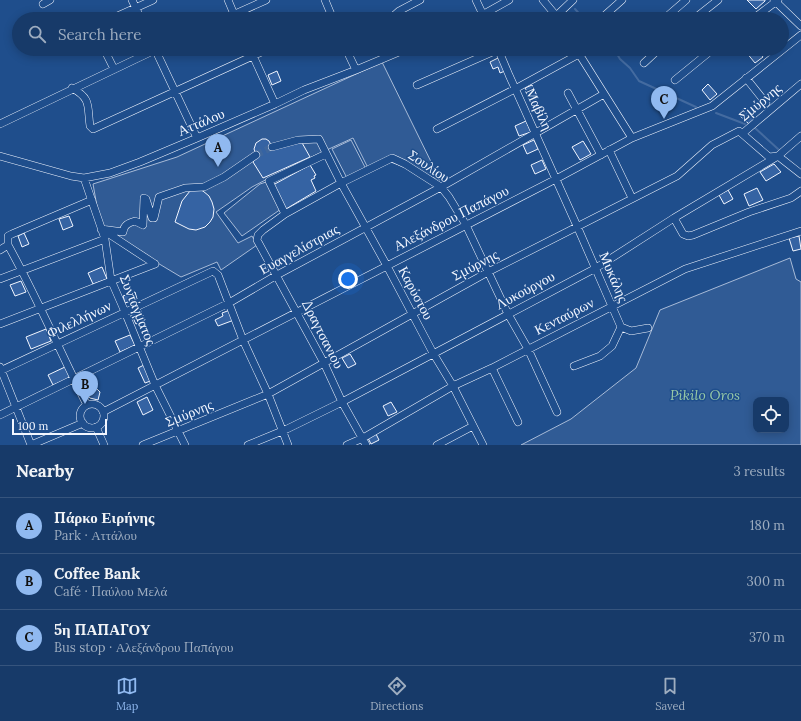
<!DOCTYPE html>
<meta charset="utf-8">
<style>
body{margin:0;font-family:Lora,serif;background:#244571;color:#f1f3f6}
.controls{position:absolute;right:12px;bottom:12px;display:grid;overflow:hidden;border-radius:8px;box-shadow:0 2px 10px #0003}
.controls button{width:36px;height:36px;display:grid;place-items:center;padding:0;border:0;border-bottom:1px solid #36547d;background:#173a69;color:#f1f3f6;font:20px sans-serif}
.scale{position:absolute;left:12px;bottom:10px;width:95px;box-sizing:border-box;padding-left:4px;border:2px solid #f2f6ff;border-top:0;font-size:11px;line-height:14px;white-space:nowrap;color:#f2f6ff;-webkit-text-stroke:3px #1f4e8c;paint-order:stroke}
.you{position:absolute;left:348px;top:279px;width:14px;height:14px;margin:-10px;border:3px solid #fff;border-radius:50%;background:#1a73e8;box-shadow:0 0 0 6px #1a73e833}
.badge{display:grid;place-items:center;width:26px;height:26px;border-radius:50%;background:#90b9f0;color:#111;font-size:13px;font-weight:700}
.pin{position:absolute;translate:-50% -33px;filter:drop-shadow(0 1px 2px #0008)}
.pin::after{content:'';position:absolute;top:21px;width:14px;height:12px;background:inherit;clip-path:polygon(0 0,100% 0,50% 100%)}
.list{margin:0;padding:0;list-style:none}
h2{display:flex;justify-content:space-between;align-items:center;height:52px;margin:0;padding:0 16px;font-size:17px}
h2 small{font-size:13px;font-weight:400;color:#9eadc0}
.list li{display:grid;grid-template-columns:26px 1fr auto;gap:12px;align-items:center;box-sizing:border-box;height:56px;padding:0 16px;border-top:1px solid #36547d}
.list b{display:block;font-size:15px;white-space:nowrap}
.list p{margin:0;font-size:13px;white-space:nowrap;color:#9eadc0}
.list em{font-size:13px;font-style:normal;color:#9eadc0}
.icon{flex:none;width:22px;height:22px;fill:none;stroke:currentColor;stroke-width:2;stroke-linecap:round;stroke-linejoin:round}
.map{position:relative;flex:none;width:801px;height:445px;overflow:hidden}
.search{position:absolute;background:#173a69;box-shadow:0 2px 10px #0003;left:12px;right:12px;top:12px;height:44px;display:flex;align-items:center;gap:10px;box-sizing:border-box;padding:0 14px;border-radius:22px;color:#9eadc0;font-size:15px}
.sheet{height:220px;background:#173a69}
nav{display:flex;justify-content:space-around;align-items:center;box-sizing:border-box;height:56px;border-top:1px solid #36547d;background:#173a69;font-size:11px;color:#9eadc0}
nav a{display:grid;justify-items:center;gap:2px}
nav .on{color:#90b9f0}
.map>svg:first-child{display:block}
.built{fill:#305b95;stroke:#a8bbd7;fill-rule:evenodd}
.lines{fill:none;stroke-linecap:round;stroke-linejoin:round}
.stream{stroke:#446ba0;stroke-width:2}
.building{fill:#3563a3;stroke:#f2f6ff}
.minor-tunnel{stroke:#3f679d;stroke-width:7;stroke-dasharray:7 3.5;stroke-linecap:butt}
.minor-casing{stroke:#f2f6ff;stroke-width:8}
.minor{stroke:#1f4e8c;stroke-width:7}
.labels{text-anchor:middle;stroke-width:3;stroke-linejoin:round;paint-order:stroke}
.street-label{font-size:14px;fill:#f2f6ff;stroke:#1f4e8c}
.park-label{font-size:14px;font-style:italic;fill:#97c8a6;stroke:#1f4e8c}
</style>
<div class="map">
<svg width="801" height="445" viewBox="0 0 801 445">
<rect width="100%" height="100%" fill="#1f4e8c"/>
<path class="built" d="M382,62L440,180L388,161L369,170L353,138L296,164L252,187L216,212L238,243L252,236L257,245L221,270L217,262L181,277L101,229L93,184L177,157Z
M351,140L367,171L349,182L332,149Z
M266,182L281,209L242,236L224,213L260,184Z
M790,258L796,279L801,282V445H521L571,419L636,368L660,310ZM756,400H786V430H756Z"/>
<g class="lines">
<path class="stream" d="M575,9L584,19
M614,49L620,59L630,68L639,81L696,107
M716,113L745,124
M755,128L778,149"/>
</g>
<path class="building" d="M747,0H765V1L756,9Z
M749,49H757L763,57L755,63L746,52Z
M498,58L505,71L500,73L498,67L493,69L490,62Z
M277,71L281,81L272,85L268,75Z
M708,84L717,94L710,100L702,90Z
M532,85L538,98L532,101L525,88Z
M745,108L755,118L749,124L738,114Z
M526,121L531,132L519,136L515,126Z
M262,139H266L269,141L271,145L301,141L310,157L263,178L253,162L257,157L254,149L256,143Z
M534,140L538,149L527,154L523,145Z
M583,141L591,154L580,160L572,147Z
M542,160L546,169L535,174L531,165Z
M774,164L781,172L766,181L760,172Z
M310,165L316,175L314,176L315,178L311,180L316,191L286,209L273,185Z
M195,188L203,191L209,196L212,202L214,209L213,217L210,222L205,227L196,230L189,229L175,222L182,201L190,191Z
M757,188L763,200L749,206L744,194Z
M728,190L733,199L724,204L719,195Z
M69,216L73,226L63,230L59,219Z
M24,233L29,244L22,247L18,236Z
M799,236L801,249L793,251L789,238Z
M102,267L107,279L93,284L88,273Z
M21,281L26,292L15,296L10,285Z
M135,292L137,299L125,303L123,296Z
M140,309L145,320L136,324L131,314Z
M230,310L234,320L218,326L215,320L223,316L222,313Z
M46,329L51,341L31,349L26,337Z
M130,335L135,345L120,352L115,341Z
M350,354L356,364L348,368L342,358Z
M146,364L153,380L145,383L138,368Z
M65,367L70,378L53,385L48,375Z
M91,376L96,384L83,390L79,382Z
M96,388L100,392L98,400L90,398L85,393Z
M147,397L153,410L143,415L137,402Z
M391,402L397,412L388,416L383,406Z
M375,432L379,440L371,444L367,436Z"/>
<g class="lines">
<path class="minor-tunnel" d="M256,155L272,147"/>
<g class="minor-casing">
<path id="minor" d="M132,0L141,19
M228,0L236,19
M325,0L333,19
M476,0L485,19
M543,0L558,18
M774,0L801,26
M43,4L50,0
M604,16L622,0
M111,19L153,0
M224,19L266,0
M390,19L399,11L420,0
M475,19L509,0
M553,19L573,0
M664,19L686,0
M694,19L718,0
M753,19L778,0
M104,49L114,69
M155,49L197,138
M250,49L275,104
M346,49L356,70
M498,49L509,75L577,226L621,327L612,346L600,356L574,366
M576,49L632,138
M644,63L659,49
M746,78L766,103
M675,80L713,49
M417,85L499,49
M72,88C92,99 87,106 90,126L93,129L268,49
M568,93L601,155
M0,124L157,49
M437,129L515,89L579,54
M743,133L801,84
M272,147L298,140L319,139L341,183L387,266L433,353L453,386L483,445
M609,150L632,198
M0,156L71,176L84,178L110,173L140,162L197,138L275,104L304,90L356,70L406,49
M84,178L105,239L111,280L125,312L155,385L185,445
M285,214L269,181L326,154
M674,218L683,234L688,236L693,235L749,212L791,198L801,191
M101,229L123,232C124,225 128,223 135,221L143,225L144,198L146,199L152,218H154L159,197L185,188L204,187L224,177L256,155
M103,230L155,264
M8,245C37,297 60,352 87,405
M0,250L8,245V236L12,234L92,200
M0,279L105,239
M0,324L155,264
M621,327L631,331L648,328
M0,367L31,445
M492,368L518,422
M0,371L213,271L218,275L243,340L268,394L288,445
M80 416a12 12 0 1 1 24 0a12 12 0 1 1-24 0Z
M103,412L556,179L632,138L712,106L801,35
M0,415L229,303L277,275L441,187L604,94
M96,427L104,445
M31,445L83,423
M143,445L268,394L488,272L677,176L712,145L739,131L769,157L778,156L801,174
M248,445L287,429L342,402L596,268L674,218L778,156L801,136
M347,445L363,438L453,386L492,368L685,269L801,231
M366,445L342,402L324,363L257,240L258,235L263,230L285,214L341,183L392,158L405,164L441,187L449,197L466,225L508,314L528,349L557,412
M437,445L473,426"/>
</g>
<use href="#minor" class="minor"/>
</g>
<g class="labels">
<g class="street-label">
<text transform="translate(760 102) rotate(-40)" y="5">Σμύρνης</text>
<text transform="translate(539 109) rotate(65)" y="5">Μαβίλη</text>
<text transform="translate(201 122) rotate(-23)" y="5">Αττάλου</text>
<text transform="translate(429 166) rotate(34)" y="5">Σουλίου</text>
<text transform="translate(451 218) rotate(-27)" y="5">Αλεξάνδρου Παπάγου</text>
<text transform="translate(299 249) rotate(-29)" y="5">Ευαγγελίστριας</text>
<text transform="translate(475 265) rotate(-28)" y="5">Σμύρνης</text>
<text transform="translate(614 277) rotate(67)" y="5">Μυκάλης</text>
<text transform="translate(525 290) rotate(-28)" y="5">Λυκούργου</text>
<text transform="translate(416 293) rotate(62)" y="5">Καρύστου</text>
<text transform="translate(138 310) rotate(68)" y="5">Συντάγματος</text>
<text transform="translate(564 316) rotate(-27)" y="5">Κενταύρων</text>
<text transform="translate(79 319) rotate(-25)" y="5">Φιλελλήνων</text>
<text transform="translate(323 334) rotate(63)" y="5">Δραγτσανιου</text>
<text transform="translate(189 413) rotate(-22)" y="5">Σμύρνης</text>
</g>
<g class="park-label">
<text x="705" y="400">Pikilo Oros</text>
</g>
</g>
</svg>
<div class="controls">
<button><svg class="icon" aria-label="locate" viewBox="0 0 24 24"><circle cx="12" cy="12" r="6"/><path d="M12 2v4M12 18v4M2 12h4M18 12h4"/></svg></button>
</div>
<div class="scale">100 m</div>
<div class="you"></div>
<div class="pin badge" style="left:218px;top:167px">A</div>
<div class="pin badge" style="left:85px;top:404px">B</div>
<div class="pin badge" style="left:664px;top:119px">C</div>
<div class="search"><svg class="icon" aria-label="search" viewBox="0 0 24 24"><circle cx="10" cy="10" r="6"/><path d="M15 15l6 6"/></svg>Search here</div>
</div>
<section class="sheet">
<h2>Nearby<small>3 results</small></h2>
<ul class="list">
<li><span class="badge">A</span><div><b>Πάρκο Ειρήνης</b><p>Park · Αττάλου</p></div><em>180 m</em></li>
<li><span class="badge">B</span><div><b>Coffee Bank</b><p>Café · Παύλου Μελά</p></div><em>300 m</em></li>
<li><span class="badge">C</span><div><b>5η ΠΑΠΑΓΟΥ</b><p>Bus stop · Αλεξάνδρου Παπάγου</p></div><em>370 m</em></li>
</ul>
</section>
<nav>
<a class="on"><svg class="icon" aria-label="map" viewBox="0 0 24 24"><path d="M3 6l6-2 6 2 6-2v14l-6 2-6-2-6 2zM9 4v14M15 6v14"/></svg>Map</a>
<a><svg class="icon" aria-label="directions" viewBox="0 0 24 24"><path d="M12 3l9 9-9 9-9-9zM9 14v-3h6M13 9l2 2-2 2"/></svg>Directions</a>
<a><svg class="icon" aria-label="saved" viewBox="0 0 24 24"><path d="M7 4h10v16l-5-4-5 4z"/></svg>Saved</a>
</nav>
